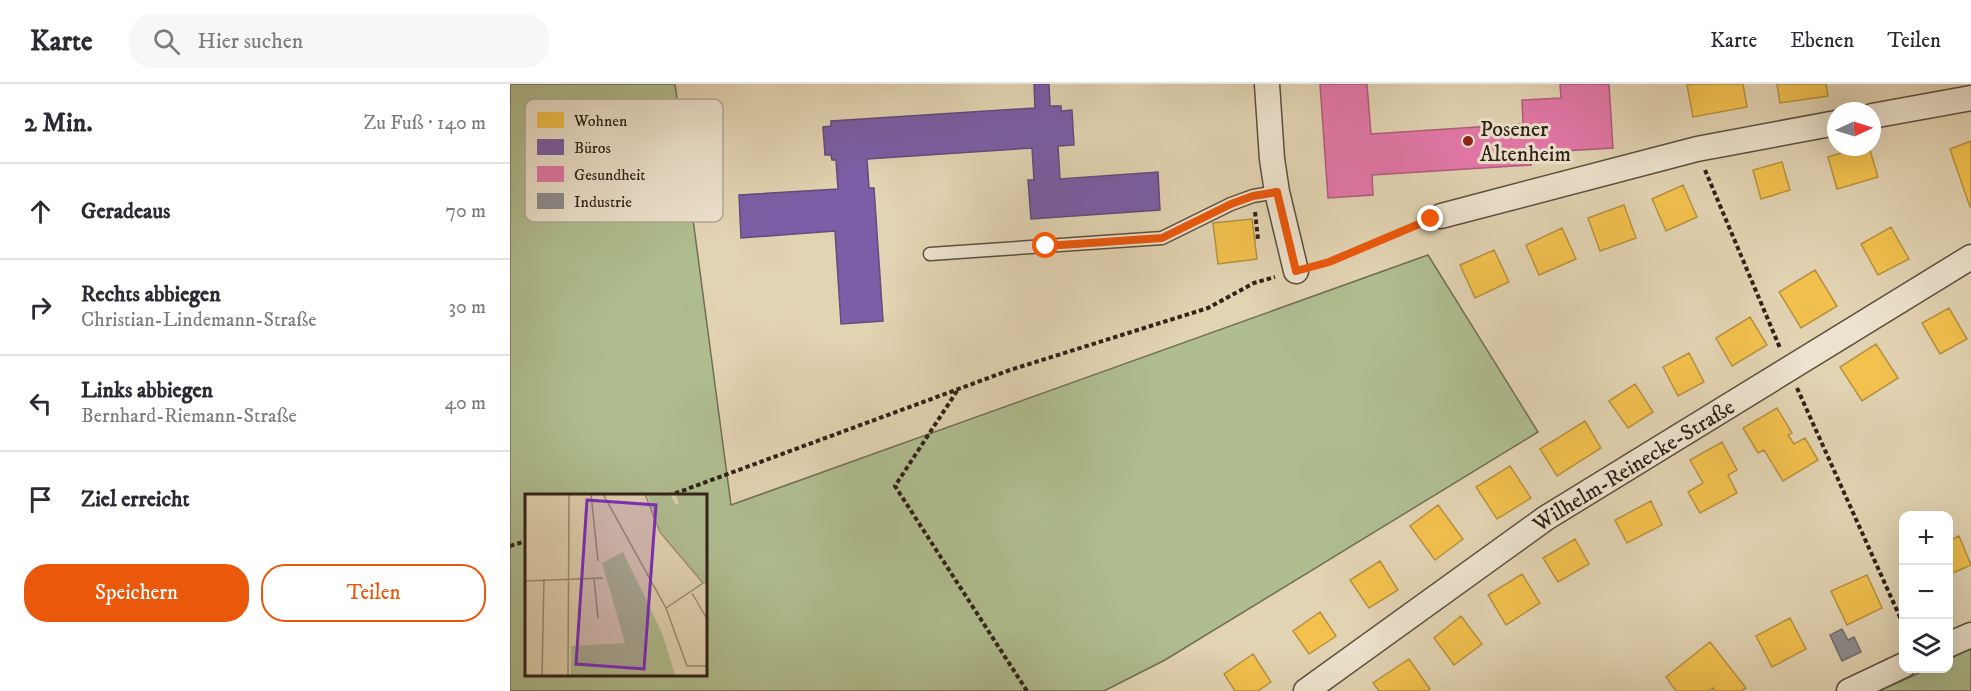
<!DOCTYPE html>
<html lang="de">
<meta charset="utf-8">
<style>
body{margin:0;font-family:"IM FELL DW Pica",serif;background:#f7f7f7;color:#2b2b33}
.controls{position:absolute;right:18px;bottom:18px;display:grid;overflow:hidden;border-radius:12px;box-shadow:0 6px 24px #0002}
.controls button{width:54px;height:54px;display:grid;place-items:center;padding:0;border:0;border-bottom:2px solid #e1e1e2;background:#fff;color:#2b2b33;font:30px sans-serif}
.compass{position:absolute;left:1317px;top:18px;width:54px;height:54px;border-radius:50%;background:#fff;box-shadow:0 6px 24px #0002;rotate:86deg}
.stop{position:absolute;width:18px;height:18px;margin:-14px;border:4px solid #ea580c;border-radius:50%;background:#fff}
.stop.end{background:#ea580c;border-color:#fff;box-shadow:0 2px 6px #0008}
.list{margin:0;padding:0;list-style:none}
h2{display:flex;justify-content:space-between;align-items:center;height:78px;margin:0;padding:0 24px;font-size:26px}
h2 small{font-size:20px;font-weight:400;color:#7c7c81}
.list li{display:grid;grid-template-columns:39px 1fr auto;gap:18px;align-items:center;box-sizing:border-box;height:96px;padding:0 24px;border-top:2px solid #e1e1e2}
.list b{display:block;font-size:22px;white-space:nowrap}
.list p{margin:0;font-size:20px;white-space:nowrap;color:#7c7c81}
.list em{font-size:20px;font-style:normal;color:#7c7c81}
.actions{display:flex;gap:12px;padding:18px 24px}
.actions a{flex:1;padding:14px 0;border:2px solid #ea580c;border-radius:24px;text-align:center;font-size:21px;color:#ea580c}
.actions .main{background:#ea580c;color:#fff}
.icon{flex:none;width:33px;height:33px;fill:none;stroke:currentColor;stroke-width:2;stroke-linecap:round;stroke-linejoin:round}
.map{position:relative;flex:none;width:1461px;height:607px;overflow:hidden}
header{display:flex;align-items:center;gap:36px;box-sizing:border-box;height:84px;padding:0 30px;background:#fff;border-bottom:2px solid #e1e1e2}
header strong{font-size:28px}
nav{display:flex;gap:33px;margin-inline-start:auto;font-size:21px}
.search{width:420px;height:54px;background:#f7f7f7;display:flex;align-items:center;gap:15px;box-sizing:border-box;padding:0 21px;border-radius:24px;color:#7c7c81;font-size:22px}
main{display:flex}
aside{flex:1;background:#fff}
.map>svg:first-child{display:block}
.green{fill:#afbd8f;stroke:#706f54;stroke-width:1.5;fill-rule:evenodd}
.homes{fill:#f2c14e;stroke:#b8913e;stroke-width:1.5}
.offices{fill:#7b5ea7;stroke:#644c7c;stroke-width:1.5}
.health{fill:#e377a8;stroke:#ad5d7d;stroke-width:1.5}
.industry{fill:#8d8d92;stroke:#716d6e;stroke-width:1.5}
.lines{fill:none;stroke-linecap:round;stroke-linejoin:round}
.service-casing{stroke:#5c4e3f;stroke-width:15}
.minor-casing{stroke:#5c4e3f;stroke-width:27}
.path{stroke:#302119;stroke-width:4;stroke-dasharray:4.5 3;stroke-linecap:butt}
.service{stroke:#ece2cd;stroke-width:12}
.minor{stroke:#ece2cd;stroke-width:24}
.route{stroke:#ea580c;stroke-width:8}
.poi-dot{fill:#8f2418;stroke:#ece2cd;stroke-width:2}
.labels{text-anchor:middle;stroke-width:6;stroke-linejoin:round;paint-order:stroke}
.poi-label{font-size:22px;fill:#302119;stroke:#ece2cd;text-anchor:start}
.street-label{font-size:22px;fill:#302119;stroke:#ece2cd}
.inset-road{fill:none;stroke:#9b8c75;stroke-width:1.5}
.view{fill:#7b2cbf;fill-opacity:0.15;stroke:#7b2cbf;stroke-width:3}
.inset-edge{fill:none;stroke:#302119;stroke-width:3}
.key{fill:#ece2cd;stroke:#b4a897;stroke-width:1.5}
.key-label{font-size:16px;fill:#302119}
</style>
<header>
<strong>Karte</strong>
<div class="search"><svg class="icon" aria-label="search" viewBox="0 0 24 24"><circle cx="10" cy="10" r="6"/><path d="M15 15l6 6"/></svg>Hier suchen</div>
<nav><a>Karte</a><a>Ebenen</a><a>Teilen</a></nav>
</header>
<main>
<aside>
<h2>2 Min.<small>Zu Fuß · 140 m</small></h2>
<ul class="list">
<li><svg class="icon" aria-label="ahead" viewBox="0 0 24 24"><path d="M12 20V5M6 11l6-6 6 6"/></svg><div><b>Geradeaus</b></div><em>70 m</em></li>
<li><svg class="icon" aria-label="right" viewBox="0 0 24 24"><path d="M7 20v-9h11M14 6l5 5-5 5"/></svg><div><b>Rechts abbiegen</b><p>Christian-Lindemann-Straße</p></div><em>30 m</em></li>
<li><svg class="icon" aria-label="left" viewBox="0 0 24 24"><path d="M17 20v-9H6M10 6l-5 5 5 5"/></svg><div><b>Links abbiegen</b><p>Bernhard-Riemann-Straße</p></div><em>40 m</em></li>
<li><svg class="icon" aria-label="arrive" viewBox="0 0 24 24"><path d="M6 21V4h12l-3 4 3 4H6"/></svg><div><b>Ziel erreicht</b></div></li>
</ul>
<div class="actions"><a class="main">Speichern</a><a>Teilen</a></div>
</aside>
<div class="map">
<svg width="1461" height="607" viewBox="0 0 1461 607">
<rect width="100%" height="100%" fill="#e2d3b2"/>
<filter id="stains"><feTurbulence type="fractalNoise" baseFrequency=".00333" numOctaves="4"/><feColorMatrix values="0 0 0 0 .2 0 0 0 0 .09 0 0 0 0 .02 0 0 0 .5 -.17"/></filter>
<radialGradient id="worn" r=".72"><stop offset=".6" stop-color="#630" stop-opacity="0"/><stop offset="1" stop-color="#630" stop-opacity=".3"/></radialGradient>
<path class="green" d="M0,0H165L221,421L918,171L1028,348L655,576L594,607H0ZM16,412H195V590H16Z
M1461,564V607H1369L1418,585L1438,584L1439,575Z"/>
<path class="homes" d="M1183,0H1233L1237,23L1183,33L1177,1Z
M1267,0H1316L1318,12L1270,19Z
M1461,57V123H1460L1440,65Z
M1351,63H1359L1368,93L1327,105L1318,73Z
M1272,78L1280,106L1251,115L1243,86Z
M1173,101L1187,133L1156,147L1142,115Z
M1114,121L1126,154L1090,167L1078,134Z
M742,135L747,175L708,180L703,139Z
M1381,143L1399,175L1368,191L1351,160Z
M1052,144L1066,175L1029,191L1016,161Z
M984,166L999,198L965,214L950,181Z
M1305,186L1327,222L1291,244L1269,208Z
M1439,224L1457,255L1430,270L1412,239Z
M1240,233L1257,261L1222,282L1206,254Z
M1366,260L1388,294L1352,317L1330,283Z
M1179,269L1194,298L1168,312L1153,283Z
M1125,300L1143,328L1118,344L1099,317Z
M1267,324L1282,349L1278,351L1284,360L1295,354L1308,376L1273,397L1254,366L1248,369L1233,344Z
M1075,337L1091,364L1047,392L1030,365Z
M1212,358L1227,386L1218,391L1227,409L1190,429L1178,408L1193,399L1180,376Z
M1000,382L1021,414L987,435L966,403Z
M1141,417L1152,441L1117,459L1105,436Z
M928,421L953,455L925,476L900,442Z
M1449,452L1461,481L1438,491V457Z
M1065,455L1079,480L1048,498L1033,474Z
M870,477L888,506L859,524L840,496Z
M1012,490L1030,519L996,541L978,511Z
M1357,491L1372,524L1337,541L1321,507Z
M810,528L826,552L799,570L783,547Z
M951,532L972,560L944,581L924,554Z
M1280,534L1296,565L1262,583L1246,552Z
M1200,558L1236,604L1231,607H1205L1203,604L1199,607H1166L1156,593Z
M743,570L761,598L748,607H725L714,590Z
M899,575L920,605L917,607H869L863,599Z"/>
<path class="offices" d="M524,0H539L540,22H551V27L562,26L564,61L548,62L550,95L648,88L650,126L521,135L518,96H524L522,64L357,75L359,104H364L373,237L331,240L325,147L231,154L229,111L328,105L326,76H322L321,71H315L313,43L321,42V37L525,24Z"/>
<path class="health" d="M810,0H857L861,50L1013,40L1012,16L1051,14L1050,0H1099L1103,64L1020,69L1021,81L862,91L863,111L818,114Z"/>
<path class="industry" d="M1332,545L1338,556L1344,553L1351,568L1332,577L1320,551Z"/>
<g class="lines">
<g class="service-casing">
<path id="service" d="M420,170L652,154L721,120L743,112L767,108"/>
</g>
<g class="minor-casing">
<g id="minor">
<path d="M757,0L762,75L767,108L786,187"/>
<path d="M1362,32L1461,14"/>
<path d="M931,132L1187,65L1326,39"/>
<path d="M1438,561L1461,551"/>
<path id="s1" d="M796,607L1036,434L1461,173"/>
<path d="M1339,607L1394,581"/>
</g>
</g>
<path class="path" d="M1195,86L1270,264
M745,128L748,155H745
M807,182L819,179L911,139
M1287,304L1394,542
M447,307L385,402L517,607
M158,412L500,286L698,224L744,199L765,193
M0,462L16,457"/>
<use href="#service" class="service"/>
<use href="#minor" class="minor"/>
</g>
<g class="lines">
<path class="route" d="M536,162L652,154L721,120L743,112L767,108L786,187L819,178L921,135"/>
</g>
<circle class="poi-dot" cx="958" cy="57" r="6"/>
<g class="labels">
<g class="poi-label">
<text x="970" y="52">Posener<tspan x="970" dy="25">Altenheim</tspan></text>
</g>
<g class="street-label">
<text dy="8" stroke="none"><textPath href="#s1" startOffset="398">Wilhelm-Reinecke-Straße</textPath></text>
</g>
</g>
<g transform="translate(15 410)">
<rect width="182" height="182" fill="#e2d3b2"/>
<path d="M122,0H145L151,11L154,9L150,0H181V92L135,36ZM98,58L137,139L150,181H46V152L100,149L77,69Z" fill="#afbd8f"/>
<path class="inset-road" d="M66,0L73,67M78,0L141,114L162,172H182M120,0L135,38L178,89L141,114M69,85L73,124M0,87L78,84M167,99L182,125M17,181L19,85M43,181L44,0"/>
<path class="view" d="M62,6L131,11L119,175L51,170Z"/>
<rect width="182" height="182" class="inset-edge"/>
</g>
<rect x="15" y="15" width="198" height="123" rx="9" class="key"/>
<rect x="27" y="28" width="27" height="16" fill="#f2c14e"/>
<rect x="27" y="55" width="27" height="16" fill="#7b5ea7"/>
<rect x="27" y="82" width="27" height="16" fill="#e377a8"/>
<rect x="27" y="109" width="27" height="16" fill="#8d8d92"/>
<g class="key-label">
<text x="64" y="42">Wohnen</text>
<text x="64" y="69">Büros</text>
<text x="64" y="96">Gesundheit</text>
<text x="64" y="123">Industrie</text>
</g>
<rect width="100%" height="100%" filter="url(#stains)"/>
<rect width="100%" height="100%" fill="url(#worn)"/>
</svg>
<div class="controls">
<button>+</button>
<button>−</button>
<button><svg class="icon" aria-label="layers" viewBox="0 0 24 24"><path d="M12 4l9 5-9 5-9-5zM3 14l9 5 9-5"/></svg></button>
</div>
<svg class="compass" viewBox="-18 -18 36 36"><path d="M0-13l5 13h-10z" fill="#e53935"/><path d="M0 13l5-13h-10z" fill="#7c7c81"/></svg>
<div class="stop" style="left:536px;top:162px"></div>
<div class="stop end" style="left:921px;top:135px"></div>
</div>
</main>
